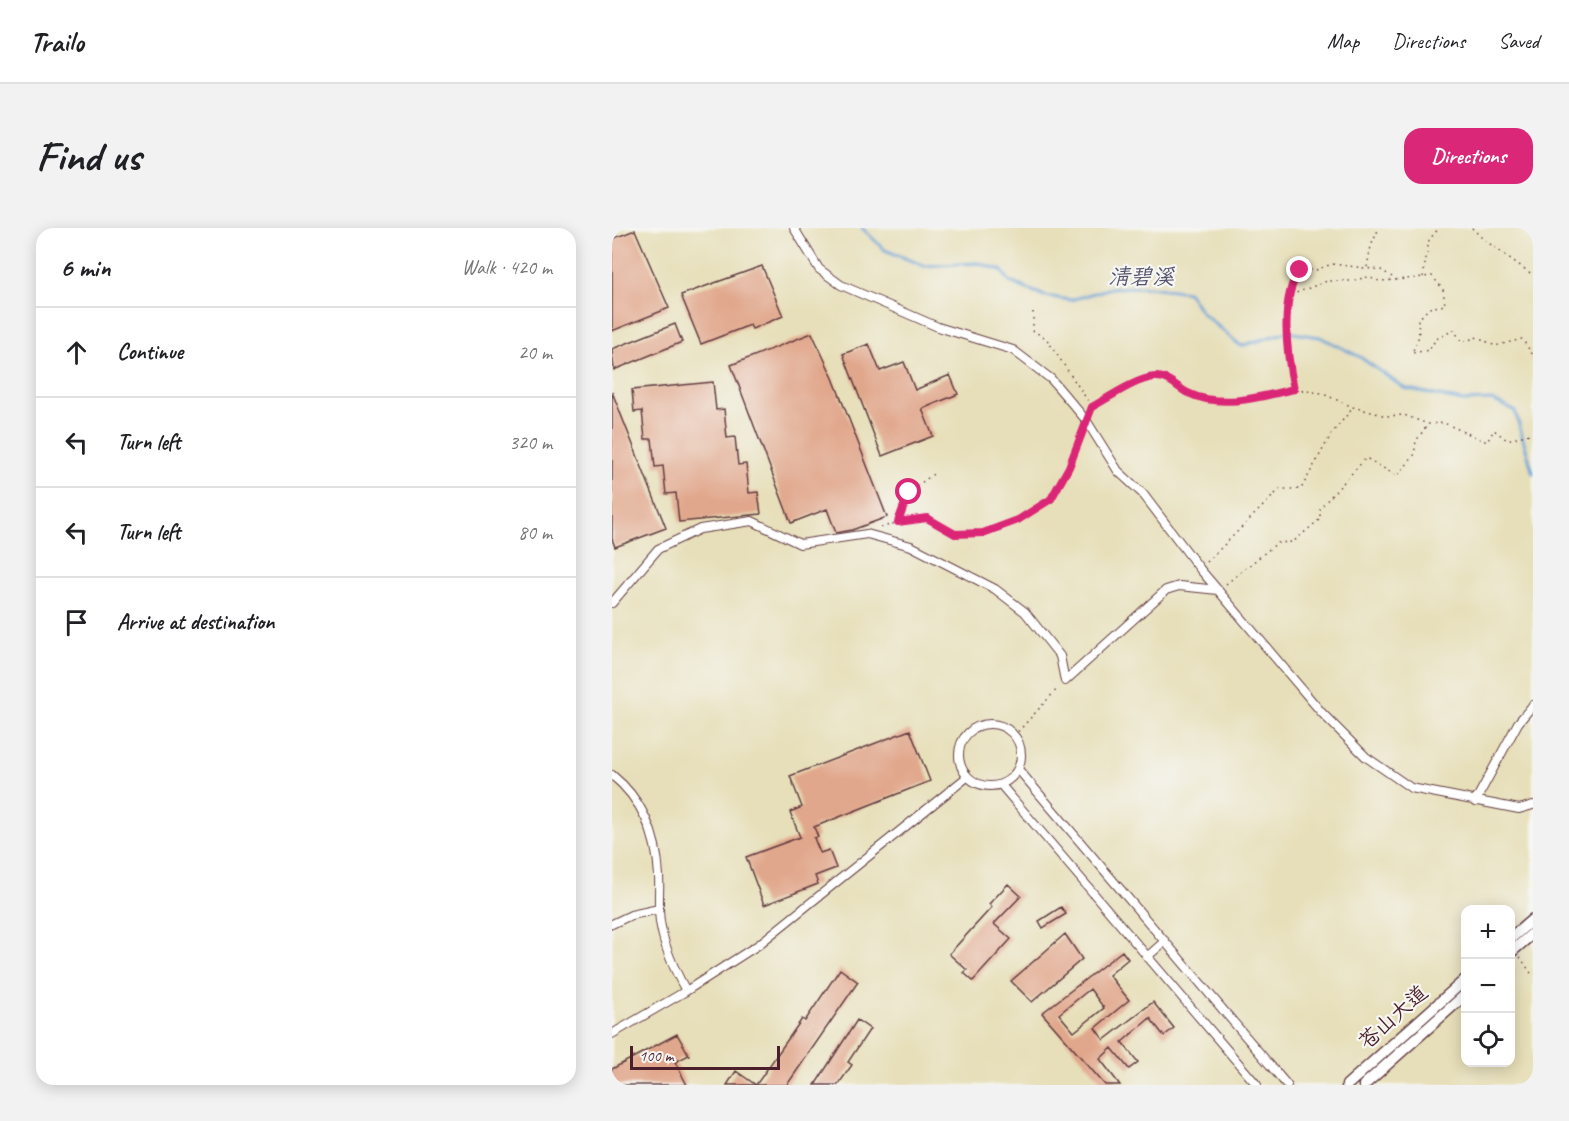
<!DOCTYPE html>
<meta charset="utf-8">
<style>
body{margin:0;font-family:Caveat,"LXGW WenKai TC",sans-serif;background:#f2f2f2;color:#202124}
.controls{position:absolute;right:18px;bottom:18px;display:grid;overflow:hidden;border-radius:12px;box-shadow:0 3px 15px #0003}
.controls button{width:54px;height:54px;display:grid;place-items:center;padding:0;border:0;border-bottom:2px solid #e0e0e0;background:#fff;color:#202124;font:30px sans-serif}
.scale{position:absolute;left:18px;bottom:15px;width:150px;box-sizing:border-box;padding-left:6px;border:3px solid #4a1f2b;border-top:0;font-size:16px;line-height:21px;white-space:nowrap;color:#4a1f2b;-webkit-text-stroke:4px #f6f6f2;paint-order:stroke}
.stop{position:absolute;width:18px;height:18px;margin:-14px;border:4px solid #db2777;border-radius:50%;background:#fff}
.stop.end{background:#db2777;border-color:#fff;box-shadow:0 2px 6px #0008}
.list{margin:0;padding:0;list-style:none}
h2{display:flex;justify-content:space-between;align-items:center;height:78px;margin:0;padding:0 24px;font-size:26px}
h2 small{font-size:20px;font-weight:400;color:#757577}
.list li{display:grid;grid-template-columns:39px 1fr auto;gap:18px;align-items:center;box-sizing:border-box;height:90px;padding:0 24px;border-top:2px solid #e0e0e0}
.list b{display:block;font-size:22px;white-space:nowrap}
.list em{font-size:20px;font-style:normal;color:#757577}
.icon{flex:none;width:33px;height:33px;fill:none;stroke:currentColor;stroke-width:2;stroke-linecap:round;stroke-linejoin:round}
.map{position:relative;flex:none;width:921px;height:857px;overflow:hidden;border-radius:18px}
header{display:flex;align-items:center;gap:36px;box-sizing:border-box;height:84px;padding:0 30px;background:#fff;border-bottom:2px solid #e0e0e0}
header strong{font-size:28px}
nav{display:flex;gap:33px;margin-inline-start:auto;font-size:21px}
.intro{display:flex;align-items:center;justify-content:space-between;box-sizing:border-box;height:144px;padding:0 36px}
h1{margin:0;font-size:42px}
.button{padding:15px 27px;border-radius:18px;background:#db2777;color:#fff;font-size:21px;font-weight:700}
main{display:flex;gap:36px;padding:0 36px}
aside{flex:1;background:#fff;border-radius:18px;box-shadow:0 3px 15px #0003}
.map>svg:first-child{display:block}
.lines{fill:none;stroke-linecap:round;stroke-linejoin:round}
.stream{stroke:#639ed3;stroke-width:3}
.building{fill:#e1a78c;fill-rule:evenodd}
.minor-casing{stroke:#623c40;stroke-width:10}
.secondary-casing{stroke:#623c40;stroke-width:13}
.path{stroke:#623c40;stroke-width:1.5;stroke-dasharray:1.5 4.5;stroke-linecap:butt}
.minor{stroke:#fff;stroke-width:8}
.secondary{stroke:#fff;stroke-width:10}
.route{stroke:#db2777;stroke-width:8}
.labels{text-anchor:middle;stroke-width:4.5;stroke-linejoin:round;paint-order:stroke}
.street-label{font-size:21px;fill:#4a1f2b;stroke:#f6f6f2}
.water-label{font-size:22px;font-style:italic;fill:#54526e;stroke:#f6f6f2}
</style>
<header>
<strong>Trailo</strong>
<nav><a>Map</a><a>Directions</a><a>Saved</a></nav>
</header>
<div class="intro"><h1>Find us</h1><a class="button">Directions</a></div>
<main>
<aside>
<h2>6 min<small>Walk · 420 m</small></h2>
<ul class="list">
<li><svg class="icon" aria-label="ahead" viewBox="0 0 24 24"><path d="M12 20V5M6 11l6-6 6 6"/></svg><div><b>Continue</b></div><em>20 m</em></li>
<li><svg class="icon" aria-label="left" viewBox="0 0 24 24"><path d="M17 20v-9H6M10 6l-5 5 5 5"/></svg><div><b>Turn left</b></div><em>320 m</em></li>
<li><svg class="icon" aria-label="left" viewBox="0 0 24 24"><path d="M17 20v-9H6M10 6l-5 5 5 5"/></svg><div><b>Turn left</b></div><em>80 m</em></li>
<li><svg class="icon" aria-label="arrive" viewBox="0 0 24 24"><path d="M6 21V4h12l-3 4 3 4H6"/></svg><div><b>Arrive at destination</b></div></li>
</ul>
</aside>
<div class="map">
<svg width="921" height="857" viewBox="0 0 921 857">
<rect width="100%" height="100%" fill="#f6f6f2"/>
<filter id="ink" filterUnits="userSpaceOnUse"><feTurbulence type="fractalNoise" baseFrequency=".0167" numOctaves="2"/><feDisplacementMap in="SourceGraphic" scale="12" xChannelSelector="R" yChannelSelector="G"/><feConvolveMatrix kernelMatrix="1 2 1 2 8 2 1 2 1" color-interpolation-filters="sRGB"/></filter>
<filter id="wash" filterUnits="userSpaceOnUse"><feTurbulence type="fractalNoise" baseFrequency=".008" numOctaves="4" result="noise"/><feDisplacementMap in="SourceGraphic" scale="24" xChannelSelector="R" yChannelSelector="G"/><feGaussianBlur stdDeviation="1.35" result="paint"/><feColorMatrix in="noise" values="0 0 0 0 0 0 0 0 0 0 0 0 0 0 0 0 0 1.4 0 .05"/><feComposite in="paint" operator="in"/></filter>
<g filter="url(#wash)">
<rect width="100%" height="100%" fill="#e7dfb9"/>
<g class="lines">
<path class="stream" d="M250,0L273,22L313,38L366,35L389,42L398,54L433,68L459,72L499,60L538,59L576,64L590,85L629,118L675,104L708,109L748,129L792,160L850,173L880,172L903,183L921,245"/>
</g>
<g id="blocks">
<path class="building" d="M23,2L57,80L0,103V11Z
M150,38L171,88L140,101L138,97L89,116L69,67Z
M63,96L70,114L2,142L0,121Z
M200,105L221,150L275,289L240,302L224,305L215,281L179,295L119,137Z
M257,116L268,143L292,134L303,162L338,147L346,166L310,181L321,208L270,228L231,126Z
M101,154L104,182L112,181L115,210L123,209L126,237L134,236L137,265L146,264L149,286L67,294L64,265L54,266L51,238L43,239L40,211H33L30,183L22,184L20,162Z
M0,164L54,300L3,319L0,311Z
M298,502L318,553L202,599L206,609L202,610L208,625L217,622L224,640L203,648L206,656L152,677L134,629L188,609L178,584L190,579L178,548Z
M396,656L409,668L382,696L399,711L361,753L352,745L355,742L337,726L380,679L377,676Z
M449,679L454,686L431,700L427,693Z
M453,706L470,731L420,774L399,753Z
M510,723L516,731L497,747L517,772L483,800L492,812L541,774L562,800L552,808L538,790L510,814L526,834L517,841L500,820L488,831L508,857H493L430,785ZM478,761L492,780L462,804L447,786Z
M228,741L246,754L175,857H115L124,843L144,857L190,791L193,793Z
M245,792L258,801L236,834L240,837L226,857H203Z
M65,806L77,827L63,834L75,857H0V841Z"/>
</g>
</g>
<g filter="url(#ink)">
<use href="#blocks" fill-opacity="0" stroke="#623c40" stroke-width="1.5"/>
<g class="lines">
<g class="minor-casing">
<path id="minor" d="M182,0L207,41L229,57L326,99L401,122L439,151L474,192L506,243L531,266L588,341L710,485L754,529L799,560L907,581L921,577
M0,375L46,321L88,301L140,293L188,316L255,306L299,318L383,361L413,384L448,428L453,453
M453,453L554,362L567,358L606,362
M347 527a31 31 0 1 1 62 0a31 31 0 1 1-62 0Z
M406,541L675,857
M0,547C32,573 45,608 47,648C48,665 45,682 49,699C53,722 63,743 74,763
M389,557L645,857
M863,574L906,495L921,477
M0,696L19,687L47,681
M535,729L553,713
M0,806L74,763L146,717L355,549"/>
</g>
<g class="secondary-casing">
<path id="secondary" d="M898,711L921,691
M898,725L921,705
M735,857L854,751
M752,857L854,766"/>
</g>
<path class="path" d="M860,0L871,11L921,47
M755,39L759,18L767,0
M811,49L817,12L827,0
M679,67L715,53H739L756,49L767,53L784,52
M421,84V103L434,110L480,179L479,182
M682,161C675,128 667,70 688,42H704L720,36L769,42L785,52L820,48L831,61L833,77L817,80L806,92L807,108L800,125L817,122L824,111L842,102L850,114L866,109L883,118L910,111L921,127
M481,178L518,158L543,149L557,152L577,166L614,173L682,161L709,165L741,179L774,188L792,187L816,196
M286,293L294,266L324,244
M269,300C281,296 306,285 318,291C326,295 334,302 342,305C366,313 424,288 440,270C455,252 462,224 470,203
M595,334L668,261H689L720,205L740,181
M614,356L665,315L681,314L708,291V280L754,230L785,248L802,228L804,213L816,196L832,195L875,214L882,202L895,212L921,205
M402,508L446,460
M908,729L921,748"/>
<use href="#minor" class="minor"/>
<use href="#secondary" class="secondary"/>
</g>
</g>
<g class="lines" filter="url(#ink)">
<path class="route" d="M297,264L286,294L315,290L343,306L371,305L406,292L439,271L457,239L480,179C496,170 525,150 543,149C557,148 565,160 576,165C609,181 649,169 682,161C675,128 667,70 688,42"/>
</g>
<g class="labels">
<g class="street-label">
<text transform="translate(781 789) rotate(-42)" y="7">苍山大道</text>
</g>
<g class="water-label">
<text x="529" y="56">清碧溪</text>
</g>
</g>
</svg>
<div class="controls">
<button>+</button>
<button>−</button>
<button><svg class="icon" aria-label="locate" viewBox="0 0 24 24"><circle cx="12" cy="12" r="6"/><path d="M12 2v4M12 18v4M2 12h4M18 12h4"/></svg></button>
</div>
<div class="scale">100 m</div>
<div class="stop" style="left:297px;top:264px"></div>
<div class="stop end" style="left:688px;top:42px"></div>
</div>
</main>
